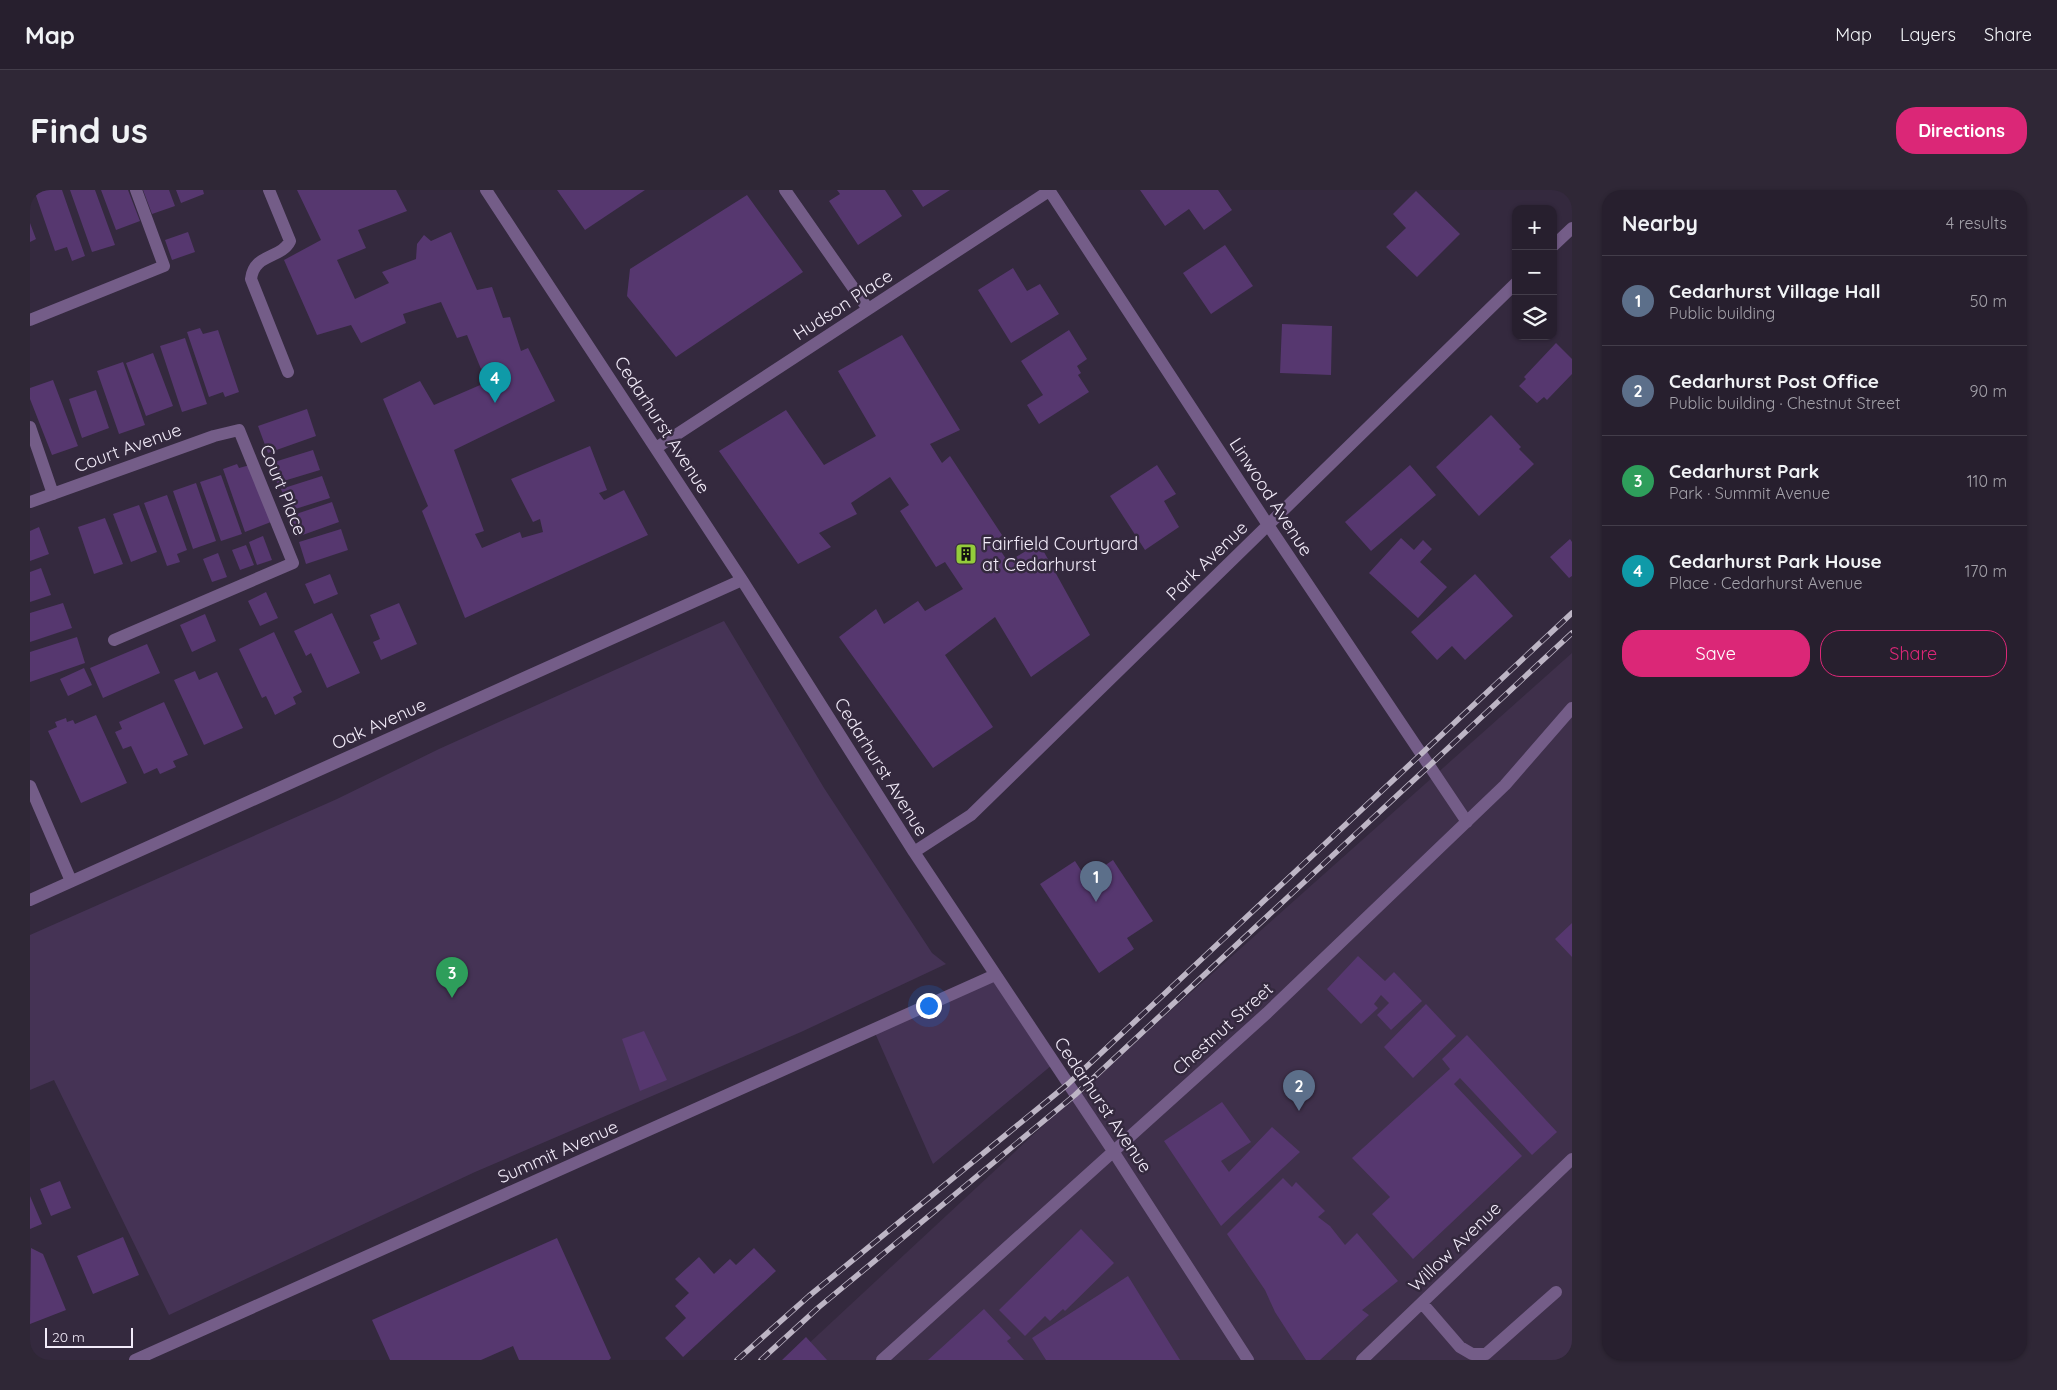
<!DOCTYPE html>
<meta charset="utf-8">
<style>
body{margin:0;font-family:Quicksand,sans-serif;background:#2f2736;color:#f1f3f6}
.controls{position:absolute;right:15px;top:15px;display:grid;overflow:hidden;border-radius:10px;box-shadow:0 1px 4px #0004}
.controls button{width:45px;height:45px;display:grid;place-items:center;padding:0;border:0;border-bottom:1px solid #433d4a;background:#271f2e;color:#f1f3f6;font:25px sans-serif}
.scale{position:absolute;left:15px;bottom:12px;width:88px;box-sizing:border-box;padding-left:5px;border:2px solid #f2ebf9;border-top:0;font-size:14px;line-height:18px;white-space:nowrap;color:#f2ebf9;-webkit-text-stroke:4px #34293e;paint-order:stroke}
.you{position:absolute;left:898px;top:815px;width:18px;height:18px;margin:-12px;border:4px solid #fff;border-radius:50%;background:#1a73e8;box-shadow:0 0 0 8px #1a73e833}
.badge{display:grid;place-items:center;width:32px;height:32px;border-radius:50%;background:#db2777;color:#fff;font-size:16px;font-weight:700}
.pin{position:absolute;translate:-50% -41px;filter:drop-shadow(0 1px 2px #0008)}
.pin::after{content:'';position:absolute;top:26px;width:18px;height:15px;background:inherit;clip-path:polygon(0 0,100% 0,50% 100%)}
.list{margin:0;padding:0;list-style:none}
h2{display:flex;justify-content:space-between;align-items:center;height:65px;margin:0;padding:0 20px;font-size:21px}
h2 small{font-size:16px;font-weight:400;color:#a4a2aa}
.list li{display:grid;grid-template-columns:32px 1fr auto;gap:15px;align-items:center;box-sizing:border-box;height:90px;padding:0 20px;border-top:1px solid #433d4a}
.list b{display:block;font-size:19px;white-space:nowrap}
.list p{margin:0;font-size:16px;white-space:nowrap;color:#a4a2aa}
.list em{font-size:16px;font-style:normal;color:#a4a2aa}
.actions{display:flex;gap:10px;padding:15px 20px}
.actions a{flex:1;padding:11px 0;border:1px solid #db2777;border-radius:20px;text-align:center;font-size:18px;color:#db2777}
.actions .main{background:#db2777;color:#fff}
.icon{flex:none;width:28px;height:28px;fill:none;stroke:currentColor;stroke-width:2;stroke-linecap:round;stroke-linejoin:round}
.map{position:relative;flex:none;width:1542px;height:1170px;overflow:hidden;border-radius:20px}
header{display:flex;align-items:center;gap:30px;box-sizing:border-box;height:70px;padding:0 25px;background:#271f2e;border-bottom:1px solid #433d4a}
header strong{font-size:24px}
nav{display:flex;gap:28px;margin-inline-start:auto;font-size:18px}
.intro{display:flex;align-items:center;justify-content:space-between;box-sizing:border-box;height:120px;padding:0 30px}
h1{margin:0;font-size:35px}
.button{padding:12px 22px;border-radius:20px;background:#db2777;color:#fff;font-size:18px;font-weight:700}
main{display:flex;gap:30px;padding:0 30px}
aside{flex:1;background:#271f2e;border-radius:20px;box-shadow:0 1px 4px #0004}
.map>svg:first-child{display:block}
.built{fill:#3f304b}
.green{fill:#453355}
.building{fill:#56376f}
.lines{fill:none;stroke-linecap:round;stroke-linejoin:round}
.minor{stroke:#745d88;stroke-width:12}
.rail-casing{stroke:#bdb5c5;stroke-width:5.5}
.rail{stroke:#34293e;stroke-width:4;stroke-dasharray:11;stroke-linecap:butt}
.labels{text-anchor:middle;stroke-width:5;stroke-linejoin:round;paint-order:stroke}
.street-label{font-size:18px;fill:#f2ebf9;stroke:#34293e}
.poi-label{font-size:18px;fill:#f2ebf9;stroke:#34293e;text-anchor:start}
</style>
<header>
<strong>Map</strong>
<nav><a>Map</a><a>Layers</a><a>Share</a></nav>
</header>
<div class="intro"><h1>Find us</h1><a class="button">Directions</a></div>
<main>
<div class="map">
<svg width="1542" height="1170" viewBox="0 0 1542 1170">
<rect width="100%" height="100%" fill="#34293e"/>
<path class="built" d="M1542,463V1170H761L1045,906Z"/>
<path class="green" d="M694,431L794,598L902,763L916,774L771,842L445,982L139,1125L24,890L0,900V745L307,609L409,559Z
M961,785L1022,875L903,974L845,843Z"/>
<path class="building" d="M4,0H32L55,66L42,71L37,57L25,61Z
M40,0H65L85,55L62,62Z
M71,0H98L110,31L86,40Z
M113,0H139L145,16L122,24Z
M146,0H173L174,4L151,13Z
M267,0H366L377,21L328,40L336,58L307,70L325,109L359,93L352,82L386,69L387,54L394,45L401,51L421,42L447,100L462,97L473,128L480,127L491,161L498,158L525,211L424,260L454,341L445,344L452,358L490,342L492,348L513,342L510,329L503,332L481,289L560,256L577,300L569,303L574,310L594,300L618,345L435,428L392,321L398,316L353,209L390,191L404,215L464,189L461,173L451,179L437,145L427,148L411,112L373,124L376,133L331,153L321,135L287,145L254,70L291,50Z
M527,0H615L555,40Z
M807,0H855L872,26L828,55L799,11L810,4Z
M882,0H920L893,17Z
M1110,0H1188L1202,20L1174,40L1159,19L1135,36Z
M1386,1L1430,44L1387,87L1356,57L1376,38L1363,24Z
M717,5L773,82L646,167L597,106L600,79Z
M0,33L6,49L0,52Z
M158,42L165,62L142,70L135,50Z
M1195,55L1223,96L1181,124L1153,83Z
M983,78L997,101L1010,94L1029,124L981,153L948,100Z
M1252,134L1302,136L1301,185L1250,183Z
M170,138L173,144L188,140L209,202L195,207L193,202L179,207L157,142Z
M1039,140L1057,169L1047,176L1051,183L1048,185L1059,202L1009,234L997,215L1013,205L991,171Z
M872,145L930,240L900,254L912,273L920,266L972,345L965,352L978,372L1009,353L1060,445L1001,487L965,427L915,465L963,537L903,578L809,447L846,419L854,434L888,411L895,421L933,399L915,372L906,377L870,321L879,315L860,287L821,313L827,324L789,343L801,357L768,374L689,261L756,220L794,275L846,246L808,181Z
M155,148L177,214L152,222L130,156Z
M1526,153L1542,169V184L1517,210L1514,207L1507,213L1489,196L1496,189L1494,187Z
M123,163L143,216L116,226L96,173Z
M93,172L115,235L89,244L67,181Z
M23,190L48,256L22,265L0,209V198Z
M66,200L79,238L52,248L39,209Z
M277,219L286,246L238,263L228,236Z
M1461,225L1491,257L1489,259L1504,274L1449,326L1406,277Z
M283,260L290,280L247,293L241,273Z
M207,274L209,278L220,275L241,332L215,342L193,279Z
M1127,275L1146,304L1134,311L1149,337L1115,360L1080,306Z
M1380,275L1406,305L1341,361L1315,332Z
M191,285L212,344L191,351L170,292Z
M292,286L300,308L259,321L251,299Z
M166,293L186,351L163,359L143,301Z
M137,305L157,360L147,364L150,372L137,376L114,313Z
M302,312L309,332L267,347L260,326Z
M109,315L127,362L101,372L83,324Z
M75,328L93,374L64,384L48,337Z
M9,337L19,364L0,371V341Z
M311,339L318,360L276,374L269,352Z
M233,346L242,370L227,375L219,352Z
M1371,348L1384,360L1393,350L1402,359L1390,372L1417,397L1388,428L1339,383Z
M1540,349L1542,352V386L1539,388L1520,367Z
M216,355L224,375L210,380L202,360Z
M188,363L197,387L182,392L173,369Z
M11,378L21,405L0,412V382Z
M300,384L308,404L284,414L275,394Z
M1445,384L1483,426L1435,470L1422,456L1407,470L1381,442Z
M236,402L248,428L230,436L218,411Z
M33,413L42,438L0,452V423Z
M369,413L387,454L351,470L343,452L350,449L340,425Z
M302,423L330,483L297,498L281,463L276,466L264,441Z
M175,424L186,451L162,462L150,435Z
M244,442L272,502L263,507L266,514L245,525L236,506L232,508L209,459Z
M47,447L55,473L0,492V462Z
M117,454L130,483L73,508L60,478Z
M54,478L62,495L38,506L30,489Z
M165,481L169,490L187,482L213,538L174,555L144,490Z
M134,512L158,565L143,571L146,577L130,584L127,578L114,584L101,556L93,559L85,542L92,539L89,532Z
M66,525L97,593L51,613L18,541L27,537L25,532L36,528L37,532L43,530L45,534Z
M1083,670L1123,731L1097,748L1104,759L1069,783L1010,694L1045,671L1056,688Z
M1542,733V767L1525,749Z
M1328,766L1355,791L1364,782L1392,811L1361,840L1347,825L1359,813L1351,805L1344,814L1348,818L1331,834L1297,799Z
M1396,814L1426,846L1383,888L1354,857Z
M614,841L637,890L610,901L592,849Z
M1437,845L1527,942L1502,965L1430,888L1424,894L1492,966L1383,1069L1342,1024L1360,1007L1322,968L1420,879L1412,869Z
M1192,912L1221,952L1191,971L1199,982L1242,937L1270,962L1191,1036L1134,951Z
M1253,988L1262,997L1266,992L1295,1021L1288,1027L1300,1036L1315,1055L1327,1043L1368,1091L1332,1120L1339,1125L1290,1170H1276L1245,1122L1235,1100L1197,1044Z
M30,991L41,1018L21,1026L10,999Z
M0,1006L12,1034L0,1039Z
M1051,1039L1084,1073L1035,1121L1033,1119L1020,1131L1015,1126L995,1146L969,1120Z
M93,1047L109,1085L63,1104L47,1066Z
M527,1048L581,1168L579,1170H489L483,1156L451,1170H360L342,1130Z
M1,1058L13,1064L36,1120L0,1134Z
M724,1058L746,1081L653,1167L635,1148L656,1128L645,1116L659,1103L645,1089L669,1067L684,1084L700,1069L706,1075Z
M1098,1086L1150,1170H1016L1002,1148Z
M954,1119L981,1148L977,1151L994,1170H898Z
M776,1147L797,1170H752Z"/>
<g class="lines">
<path class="minor" d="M239,0L260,51C251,69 224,63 221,89L258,182
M456,0L712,390L884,662L1083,961L1218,1170
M755,0L838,119
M1019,0L1238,335L1437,632
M1523,56L1542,38
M0,130L134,76L106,0
M0,237L23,304
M626,258L1019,1
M0,312L184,246L209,240L263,373L84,450
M0,596L41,691
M884,662L941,625L1486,93
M0,710L712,390
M1392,1113L1430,1157L1442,1164H1456L1526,1102
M105,1170L965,785
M852,1170L1237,823L1475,595L1542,518
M1332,1170L1542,969"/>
<g class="rail-casing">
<path id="rail" d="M707,1170L779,1106L1038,894L1542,423
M731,1170L789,1117L1045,905L1542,443"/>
</g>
<use href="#rail" class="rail"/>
</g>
<defs>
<g id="building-square" transform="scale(1.125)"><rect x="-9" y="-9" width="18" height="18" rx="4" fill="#94cc3b" stroke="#34293e"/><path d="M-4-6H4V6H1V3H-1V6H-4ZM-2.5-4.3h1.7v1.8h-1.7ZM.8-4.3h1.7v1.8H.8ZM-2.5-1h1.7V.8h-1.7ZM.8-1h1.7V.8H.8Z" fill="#111"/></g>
</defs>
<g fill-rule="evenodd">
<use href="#building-square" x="936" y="364"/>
</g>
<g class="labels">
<g class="street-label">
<text transform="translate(813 115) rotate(-33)" y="6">Hudson Place</text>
<text transform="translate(632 235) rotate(57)" y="6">Cedarhurst Avenue</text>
<text transform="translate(98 258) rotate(-20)" y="6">Court Avenue</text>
<text transform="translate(253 300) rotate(68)" y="6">Court Place</text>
<text transform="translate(1241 307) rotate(57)" y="6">Linwood Avenue</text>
<text transform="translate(1177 371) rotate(-44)" y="6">Park Avenue</text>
<text transform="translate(349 534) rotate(-24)" y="6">Oak Avenue</text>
<text transform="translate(851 577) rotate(58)" y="6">Cedarhurst Avenue</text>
<text transform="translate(1193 839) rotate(-42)" y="6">Chestnut Street</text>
<text transform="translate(1073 915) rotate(56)" y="6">Cedarhurst Avenue</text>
<text transform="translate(528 962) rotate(-24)" y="6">Summit Avenue</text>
<text transform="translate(1425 1057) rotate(-44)" y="6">Willow Avenue</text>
</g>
<g class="poi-label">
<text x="952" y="360">Fairfield Courtyard<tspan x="952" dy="21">at Cedarhurst</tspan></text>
</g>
</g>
</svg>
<div class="controls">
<button>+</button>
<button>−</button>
<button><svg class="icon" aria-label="layers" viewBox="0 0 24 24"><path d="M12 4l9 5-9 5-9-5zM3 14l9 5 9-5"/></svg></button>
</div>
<div class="scale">20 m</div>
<div class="you"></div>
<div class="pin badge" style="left:1066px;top:712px;background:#5c6f8a">1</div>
<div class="pin badge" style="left:1269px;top:921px;background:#5c6f8a">2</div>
<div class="pin badge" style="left:422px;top:808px;background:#2e9e5b">3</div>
<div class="pin badge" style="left:465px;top:213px;background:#0f9aa8">4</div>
</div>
<aside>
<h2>Nearby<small>4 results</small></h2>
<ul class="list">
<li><span class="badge" style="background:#5c6f8a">1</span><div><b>Cedarhurst Village Hall</b><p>Public building</p></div><em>50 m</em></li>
<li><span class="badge" style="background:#5c6f8a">2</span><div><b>Cedarhurst Post Office</b><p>Public building · Chestnut Street</p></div><em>90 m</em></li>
<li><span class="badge" style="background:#2e9e5b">3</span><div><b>Cedarhurst Park</b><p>Park · Summit Avenue</p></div><em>110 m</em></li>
<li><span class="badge" style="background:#0f9aa8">4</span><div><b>Cedarhurst Park House</b><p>Place · Cedarhurst Avenue</p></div><em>170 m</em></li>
</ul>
<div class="actions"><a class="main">Save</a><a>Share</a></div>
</aside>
</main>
